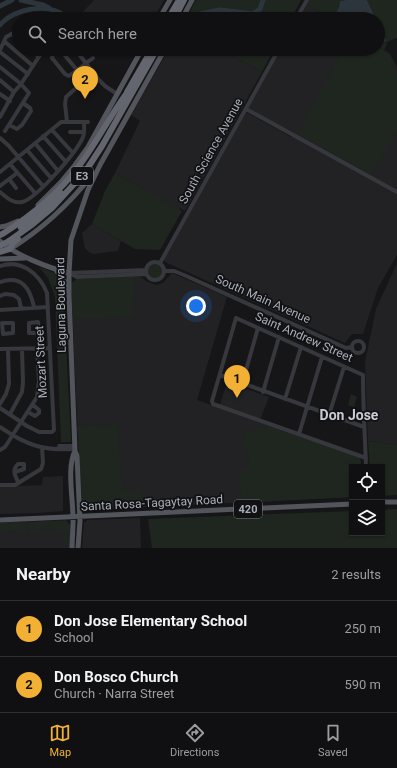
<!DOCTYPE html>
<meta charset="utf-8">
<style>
body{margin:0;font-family:Roboto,sans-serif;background:#19191b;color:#f1f3f6}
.controls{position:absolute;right:12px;bottom:12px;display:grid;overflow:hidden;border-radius:0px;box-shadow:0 1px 3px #0004}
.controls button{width:36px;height:36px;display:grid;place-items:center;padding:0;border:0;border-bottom:1px solid #303032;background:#101012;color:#f1f3f6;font:20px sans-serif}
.you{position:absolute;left:196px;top:306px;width:14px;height:14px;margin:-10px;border:3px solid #fff;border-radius:50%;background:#1a73e8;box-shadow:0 0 0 6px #1a73e833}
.badge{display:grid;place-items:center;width:26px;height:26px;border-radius:50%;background:#f2b134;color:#111;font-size:13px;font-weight:700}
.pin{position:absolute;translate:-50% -33px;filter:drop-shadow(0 1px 2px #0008)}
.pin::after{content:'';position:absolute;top:21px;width:14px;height:12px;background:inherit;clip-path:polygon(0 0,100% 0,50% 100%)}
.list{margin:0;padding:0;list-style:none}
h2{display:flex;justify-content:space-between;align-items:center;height:52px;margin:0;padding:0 16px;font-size:17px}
h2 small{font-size:13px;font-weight:400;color:#9c9d9f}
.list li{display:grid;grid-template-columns:26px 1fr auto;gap:12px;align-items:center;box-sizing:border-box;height:56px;padding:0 16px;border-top:1px solid #303032}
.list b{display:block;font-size:15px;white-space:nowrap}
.list p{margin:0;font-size:13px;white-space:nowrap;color:#9c9d9f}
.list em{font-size:13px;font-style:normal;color:#9c9d9f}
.icon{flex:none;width:22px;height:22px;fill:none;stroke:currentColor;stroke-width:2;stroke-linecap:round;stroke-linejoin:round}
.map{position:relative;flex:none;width:397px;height:548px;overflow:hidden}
.search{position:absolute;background:#101012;box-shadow:0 1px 3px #0004;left:12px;right:12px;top:12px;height:44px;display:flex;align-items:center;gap:10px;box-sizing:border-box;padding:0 14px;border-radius:22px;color:#9c9d9f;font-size:15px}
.sheet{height:164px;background:#101012}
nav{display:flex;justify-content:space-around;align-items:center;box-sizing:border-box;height:56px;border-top:1px solid #303032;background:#101012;font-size:11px;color:#9c9d9f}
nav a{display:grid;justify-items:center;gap:2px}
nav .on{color:#f2b134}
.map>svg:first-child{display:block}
.built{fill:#222225}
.green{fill:#1e261f}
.water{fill:#2c353c}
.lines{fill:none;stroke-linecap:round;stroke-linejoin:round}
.river{stroke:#2c353c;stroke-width:5}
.minor{stroke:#37383d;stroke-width:4}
.major{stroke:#53555c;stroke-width:5}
.highway{stroke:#63666e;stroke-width:6}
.highway-bridge{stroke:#63666e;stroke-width:6}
.labels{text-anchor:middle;stroke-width:3.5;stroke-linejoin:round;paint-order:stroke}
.shield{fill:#111113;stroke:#7b7e86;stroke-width:1}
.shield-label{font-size:11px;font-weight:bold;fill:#a8adb8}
.street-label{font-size:12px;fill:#a8adb8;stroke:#111113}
.quarter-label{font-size:14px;font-weight:bold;fill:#c9ccd4;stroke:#111113}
</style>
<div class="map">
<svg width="397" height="548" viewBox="0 0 397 548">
<rect width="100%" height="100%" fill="#161618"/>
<path class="built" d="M94,0H164L156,14L150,19H118L114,16H103L101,19H78V17Z
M307,4L332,19H298Z
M378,46L390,54L397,67V255L378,288L363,334H352L345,343L165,262L163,257L246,112L291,137L292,133L248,108L281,49H378Z
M169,49H219L262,72L185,211L180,208L179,210L115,173L140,121L131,115Z
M92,224L121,241L118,251L93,254L89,252L85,248L82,233Z
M397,263V445L368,441L365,362L376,309Z
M172,273L227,297L197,400L360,457L361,467H352V497L83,510L77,416L71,283L139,276L146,281L156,285L163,283Z
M227,382L269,397L260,420L220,405Z
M63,476V511L38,513L0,514V487L42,485L43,477Z
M140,518L141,548H82L84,523L87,520Z
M66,520L71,526L70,548H0V523Z"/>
<path class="green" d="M196,0H301L291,19H186Z
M309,0H346L340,1L339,7L336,13L344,19H332L307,4Z
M367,0H397V38L387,42L378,24V19H376Z
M378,39L385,41L387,44L384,50L378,46Z
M378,47L389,54L397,71V131L371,175L298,134L343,49H378Z
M219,49H274L262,72Z
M115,173L182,211L160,250L135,249L92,224L105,191Z
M147 271a8 8 0 1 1 16 0a8 8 0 1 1-16 0Z
M39,267C52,272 56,271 63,284L71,442H61L55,297L48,278Z
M135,276L133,317L73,319L71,283L77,279Z
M351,394L357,397L354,407L348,405Z
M117,425L123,491H140L141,507L83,510L77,426Z
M270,426L360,457L361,467H352V497L242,503L238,471L250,466L249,458L243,446L246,432Z
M368,441L397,445V495L382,496V467H370Z
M397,509V548H152L148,519L352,511V533H382V510Z
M48,521H66L70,525L68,544H64L63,533L61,532L60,529L49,530Z
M23,522L26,525V532L23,533V530L0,531V523Z
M32,522H44L45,530H34V532H29V525Z"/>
<path class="water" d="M346,0H367L376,19H344L336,13L339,7L340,1Z
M378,24L387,42L378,39Z"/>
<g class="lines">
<path class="river" d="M21,0L43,5L49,8
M0,6L12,0
M192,19L200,14L220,10L253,14L260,9L263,0
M0,25C14,8 52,1 68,19"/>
<path class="minor" d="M296,19L307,0
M11,34L19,40
M4,41L33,66
M30,49L39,57
M75,49L99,80L105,86L117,94
M0,50L6,37L19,30
M58,50L62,52L77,70L69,76L65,74L52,58L53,55Z
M0,52L28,74
M0,67L21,84L29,93L5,131
M77,70L93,58
M0,80L14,92
M0,94L10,101
M246,109L397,192
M0,117L14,92L21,84L44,49
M67,122L65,104L66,97L93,73
M9,125L17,129L22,125L31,111L30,108L23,103
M52,130L73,153
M70,132H84
M43,136L66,162
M0,138L9,146L43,186
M35,143L58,171
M27,150L51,178
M10,164L35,193
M0,172L61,122H88
M9,179L16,188
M0,186L17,173
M0,192C6,197 13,204 22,202C36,199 77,152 83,137C85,132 84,128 84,122
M146 271a9 9 0 1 1 18 0a9 9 0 1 1-18 0Z
M160,263L279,49
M0,266C21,259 39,273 47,293L54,430L52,432H39L27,426L0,408
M165,271H174L184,275L346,348L352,347
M69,273L77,277L146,274
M69,273L146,270
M0,282C22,275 30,288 34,307
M0,296L5,294L14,295L19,299L21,308
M0,310L48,307
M38,322L39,333H29V323Z
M2,323H13V333L3,334Z
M352 347a6 6 0 1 1 12 0a6 6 0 1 1-12 0Z
M0,349L50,348
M220,375L364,427
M242,384L258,328
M263,392L279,337
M285,399L301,347
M0,404L6,394L9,384L8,349
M28,412L35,416L39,413V410L33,405
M10,414L22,392L23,382L22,349
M329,415L344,367
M0,427C26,445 43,451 75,449
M299,434L322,357
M59,446H75
M0,450L5,447L37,397L39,381L37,348
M366,458L213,404L212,401L236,318L363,375C363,406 365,436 366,467
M15,472L24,469V464H18C12,469 15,477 19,483
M0,485H15L41,469L43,463L42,447"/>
<path class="major" d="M159,19L170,0
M182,19L192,0
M38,205L61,182L75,165L88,147L142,49
M0,227L6,226L18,221
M0,241C15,255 49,268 69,273
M10,249C43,229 70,203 93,174
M0,259L25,258
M56,270L64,281L67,291
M382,502H397
M0,520L352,504
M72,548C72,540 73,531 73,523C74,503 66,468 75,451
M78,548L80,521L77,456L75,451L69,295V273L71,240L88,190L100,165L165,49"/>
<path class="highway" d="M168,19L179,0
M174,19L184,0
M127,92L152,49
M21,228L43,211L61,193
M0,235L4,233C32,215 59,193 79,166C97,142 111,114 129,90
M9,241L33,224L52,208L85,172L102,146L157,49
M0,252L10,249L13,243L18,239"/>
<path class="highway-bridge" d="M0,246L9,241"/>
</g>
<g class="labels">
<g class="shield">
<rect x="71" y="167" width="22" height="18" rx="3"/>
<rect x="234" y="500" width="28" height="18" rx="3"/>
</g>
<g class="shield-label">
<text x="82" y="180">E3</text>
<text x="248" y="513">420</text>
</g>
<g class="street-label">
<text transform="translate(211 151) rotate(-61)" y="4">South Science Avenue</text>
<text transform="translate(263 299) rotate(24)" y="4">South Main Avenue</text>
<text transform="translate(61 305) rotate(-91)" y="4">Laguna Boulevard</text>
<text transform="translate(304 337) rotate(24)" y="4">Saint Andrew Street</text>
<text transform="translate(41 362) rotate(-93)" y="4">Mozart Street</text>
<text transform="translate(152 503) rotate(-3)" y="4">Santa Rosa-Tagaytay Road</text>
</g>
<g class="quarter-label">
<text x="349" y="420">Don Jose</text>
</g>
</g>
</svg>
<div class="controls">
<button><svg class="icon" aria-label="locate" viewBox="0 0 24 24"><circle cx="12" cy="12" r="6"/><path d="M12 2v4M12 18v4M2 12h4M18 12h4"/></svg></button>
<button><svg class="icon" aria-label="layers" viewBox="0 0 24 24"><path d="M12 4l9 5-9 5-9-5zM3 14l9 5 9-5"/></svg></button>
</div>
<div class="you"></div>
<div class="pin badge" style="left:237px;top:398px">1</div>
<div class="pin badge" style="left:85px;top:99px">2</div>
<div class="search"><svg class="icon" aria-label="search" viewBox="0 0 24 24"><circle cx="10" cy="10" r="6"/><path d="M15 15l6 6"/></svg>Search here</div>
</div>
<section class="sheet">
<h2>Nearby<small>2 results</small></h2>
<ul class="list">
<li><span class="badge">1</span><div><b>Don Jose Elementary School</b><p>School</p></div><em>250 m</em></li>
<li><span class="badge">2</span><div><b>Don Bosco Church</b><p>Church · Narra Street</p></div><em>590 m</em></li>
</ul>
</section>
<nav>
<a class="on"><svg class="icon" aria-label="map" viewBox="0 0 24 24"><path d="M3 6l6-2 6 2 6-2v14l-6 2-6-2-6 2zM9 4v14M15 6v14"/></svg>Map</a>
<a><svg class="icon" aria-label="directions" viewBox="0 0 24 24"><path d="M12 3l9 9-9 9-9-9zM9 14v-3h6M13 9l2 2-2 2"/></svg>Directions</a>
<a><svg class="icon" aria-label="saved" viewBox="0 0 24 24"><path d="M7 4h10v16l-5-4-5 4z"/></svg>Saved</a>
</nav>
